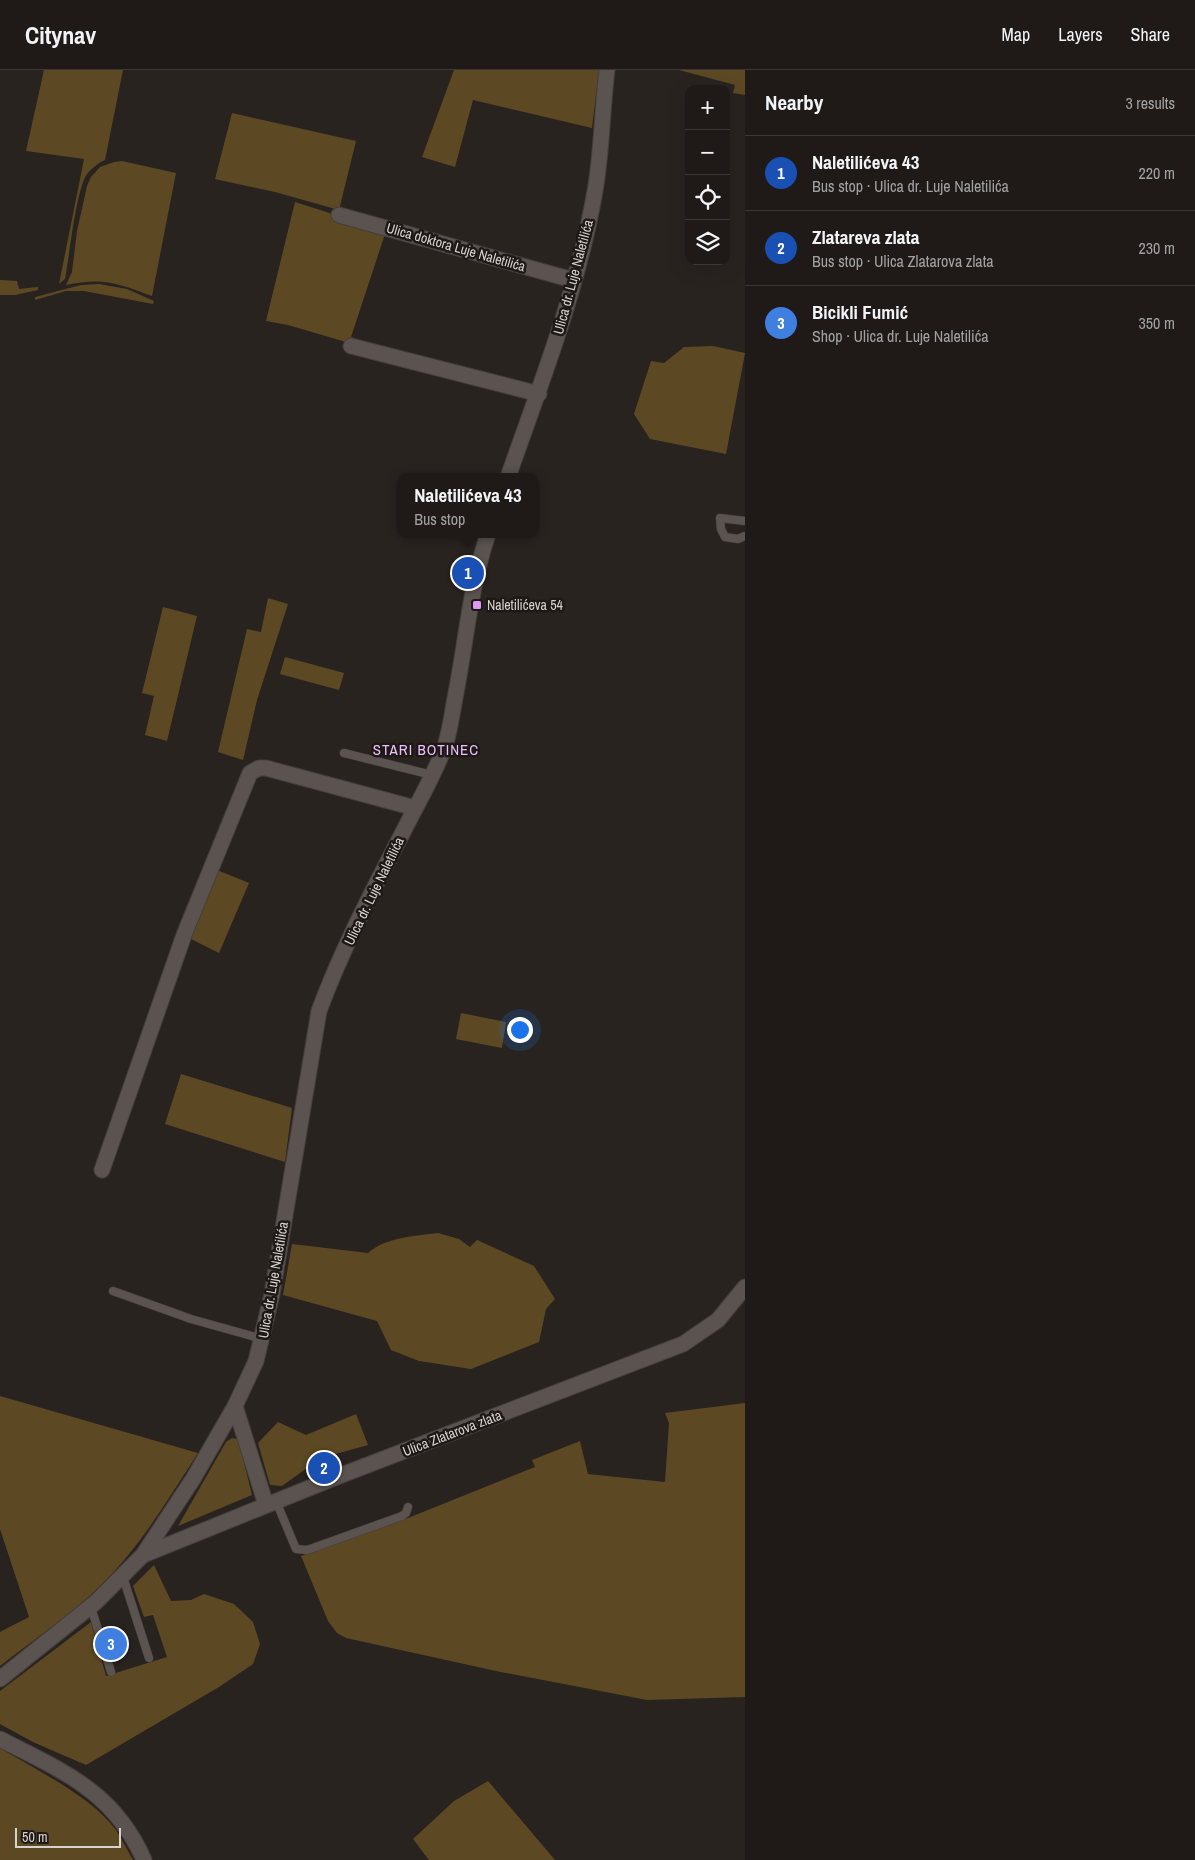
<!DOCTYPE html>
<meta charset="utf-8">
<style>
body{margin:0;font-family:"Archivo Narrow",sans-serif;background:#272321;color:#f1f3f6}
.controls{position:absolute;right:15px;top:15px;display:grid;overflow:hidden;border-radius:10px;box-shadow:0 5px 20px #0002}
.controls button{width:45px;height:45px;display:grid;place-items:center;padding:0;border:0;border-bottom:1px solid #3c3837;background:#1f1a18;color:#f1f3f6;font:25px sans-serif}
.scale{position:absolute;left:15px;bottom:12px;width:106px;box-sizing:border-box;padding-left:5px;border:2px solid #d6d2d0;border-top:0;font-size:14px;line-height:18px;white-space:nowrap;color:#d6d2d0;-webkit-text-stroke:4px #1f1916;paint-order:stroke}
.you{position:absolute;left:519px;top:959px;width:18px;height:18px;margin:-12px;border:4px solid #fff;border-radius:50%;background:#1a73e8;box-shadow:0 0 0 8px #1a73e833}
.badge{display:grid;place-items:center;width:32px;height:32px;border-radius:50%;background:#db2777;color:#fff;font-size:16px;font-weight:700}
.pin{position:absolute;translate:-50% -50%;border:2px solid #fff;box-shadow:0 1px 5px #0006}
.popup{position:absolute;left:397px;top:403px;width:142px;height:65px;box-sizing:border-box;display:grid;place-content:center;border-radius:10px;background:#1f1a18;filter:drop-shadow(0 1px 4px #0005);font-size:16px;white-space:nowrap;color:#a1a1a2}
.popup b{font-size:19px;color:#f1f3f6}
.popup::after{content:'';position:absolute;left:50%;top:100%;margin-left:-10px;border:10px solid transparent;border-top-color:#1f1a18}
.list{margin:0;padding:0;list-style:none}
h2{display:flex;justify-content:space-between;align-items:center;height:65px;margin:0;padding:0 20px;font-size:21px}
h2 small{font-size:16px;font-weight:400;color:#a1a1a2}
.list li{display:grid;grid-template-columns:32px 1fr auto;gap:15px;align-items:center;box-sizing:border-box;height:75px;padding:0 20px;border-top:1px solid #3c3837}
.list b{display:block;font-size:19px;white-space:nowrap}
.list p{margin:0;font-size:16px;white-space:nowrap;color:#a1a1a2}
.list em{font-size:16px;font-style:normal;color:#a1a1a2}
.icon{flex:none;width:28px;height:28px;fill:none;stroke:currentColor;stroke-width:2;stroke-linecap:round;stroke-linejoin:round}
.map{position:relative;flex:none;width:745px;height:1790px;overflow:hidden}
header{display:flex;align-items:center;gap:30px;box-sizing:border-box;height:70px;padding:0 25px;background:#1f1a18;border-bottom:1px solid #3c3837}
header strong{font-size:24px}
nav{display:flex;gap:28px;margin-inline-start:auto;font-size:18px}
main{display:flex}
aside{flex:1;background:#1f1a18}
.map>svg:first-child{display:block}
.green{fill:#5c4923}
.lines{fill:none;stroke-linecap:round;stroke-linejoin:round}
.service-casing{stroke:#443f3d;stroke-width:9}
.minor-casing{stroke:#443f3d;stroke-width:17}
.tertiary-casing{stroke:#443f3d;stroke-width:17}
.secondary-casing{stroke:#443f3d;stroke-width:17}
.service{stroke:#5a5350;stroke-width:8}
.minor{stroke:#5a5350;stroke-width:15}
.tertiary{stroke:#5a5350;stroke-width:15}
.secondary{stroke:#5a5350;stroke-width:15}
.poi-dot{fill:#dd99f4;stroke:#1f1916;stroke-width:2}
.labels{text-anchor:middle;stroke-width:5;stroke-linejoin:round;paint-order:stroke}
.street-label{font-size:14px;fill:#d6d2d0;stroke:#1f1916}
.poi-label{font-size:14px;fill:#d6d2d0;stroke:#1f1916;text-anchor:start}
.neighbourhood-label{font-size:15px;letter-spacing:1px;fill:#edbefe;stroke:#1f1916}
</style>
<header>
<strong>Citynav</strong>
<nav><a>Map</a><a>Layers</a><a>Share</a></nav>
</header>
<main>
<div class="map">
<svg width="745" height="1790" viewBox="0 0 745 1790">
<rect width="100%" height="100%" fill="#292320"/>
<path class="green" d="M44,0H123L105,90C98,93 92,98 87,104C76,121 70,181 66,203L65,209L59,214L84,89L26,81Z
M454,0H599L592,58L473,30L455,97L422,87Z
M679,0H745V25L733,23L735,15Z
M232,43L356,71L339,140L275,122L215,109Z
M122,91L176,103L152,226C118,213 102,207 66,215L72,202L77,161L87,116L91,107L100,97L114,92Z
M295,132L386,161L351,267L357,269L355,272H346L288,255L266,251Z
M0,210L17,211L19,219L38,217V220L15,225H0Z
M99,214L127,219L154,231L153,234L84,221H66L35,230V227L81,215Z
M713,276L745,283L726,384L650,369L634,344L651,291L664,293L684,277Z
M268,528L288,534L257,630L243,690L218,682L247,559L261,562Z
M163,537L197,546L167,671L145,665L154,626L142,623Z
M285,587L344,603L339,620L280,604Z
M217,800L249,813L219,883L189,868Z
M461,943L506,952L502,978L456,969Z
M181,1004L292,1038L285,1092L165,1054Z
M438,1163L459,1169L470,1177L477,1170L534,1196L555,1229L546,1239L539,1272L471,1299L419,1291L391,1280L377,1251L283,1225L292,1174L368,1183C386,1167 415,1166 438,1163Z
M0,1326L198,1383C168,1429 141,1476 101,1515C71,1545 34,1569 0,1596V1562L29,1547L0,1459Z
M745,1333V1627L647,1630L496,1601L346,1568L337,1563L328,1551L301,1486L408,1448L535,1397L532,1390L580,1371L588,1404L665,1412L669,1353L665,1343Z
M356,1344L368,1375L321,1388L282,1416L270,1415L258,1373L278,1352L306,1365Z
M232,1368L237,1369L239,1372L252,1425L178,1456L226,1372Z
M154,1495L171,1531L191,1530L204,1524L234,1534L253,1552L260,1574L253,1594L219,1617L86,1695L33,1672L0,1654V1621L91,1552L106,1606L167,1587L153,1545L144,1547L133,1516Z
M0,1678C36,1700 91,1726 116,1760C122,1769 127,1780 133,1790H0Z
M488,1711L555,1790H429L413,1769L454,1731Z"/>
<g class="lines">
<g class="service-casing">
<path id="service" d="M745,451L720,448L721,459L725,467L738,469L745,466
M344,683L432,705
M113,1221L191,1249L263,1269
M276,1431L296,1479L307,1480L313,1478L402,1446L406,1443L408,1437
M123,1507L149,1588
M91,1537L111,1602"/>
</g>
<g class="minor-casing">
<path id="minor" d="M339,145L573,210
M351,276L539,324
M102,1100L184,865L250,703L259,698H266L415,738"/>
</g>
<g class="tertiary-casing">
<path id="tertiary" d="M508,407C541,313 578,219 595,121C602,81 602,40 607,0
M235,1336L266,1435
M143,1485L339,1406L683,1274L718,1250L745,1217
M0,1609L96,1532L143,1485L193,1409L235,1336L256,1291L272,1224L319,941C342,879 373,820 403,762C417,734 434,706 445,676C450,661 452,644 455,628C466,573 470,517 488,464"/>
</g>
<g class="secondary-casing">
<path id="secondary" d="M0,1669C62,1701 114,1721 144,1790"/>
</g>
<use href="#service" class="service"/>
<use href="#minor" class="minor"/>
<use href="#tertiary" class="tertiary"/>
<use href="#secondary" class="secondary"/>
</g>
<rect class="poi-dot" x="472" y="530" width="10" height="10" rx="2.5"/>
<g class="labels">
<g class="street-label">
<text transform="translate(456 177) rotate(16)" y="5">Ulica doktora Luje Naletilića</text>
<text transform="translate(573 207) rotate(-75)" y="5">Ulica dr. Luje Naletilića</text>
<text transform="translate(374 821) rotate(-64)" y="5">Ulica dr. Luje Naletilića</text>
<text transform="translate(273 1210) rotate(-80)" y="5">Ulica dr. Luje Naletilića</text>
<text transform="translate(452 1363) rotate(-21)" y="5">Ulica Zlatarova zlata</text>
</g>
<g class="poi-label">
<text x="487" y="540">Naletilićeva 54</text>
</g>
<g class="neighbourhood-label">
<text x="426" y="685">STARI BOTINEC</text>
</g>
</g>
</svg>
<div class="controls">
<button>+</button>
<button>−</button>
<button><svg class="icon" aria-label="locate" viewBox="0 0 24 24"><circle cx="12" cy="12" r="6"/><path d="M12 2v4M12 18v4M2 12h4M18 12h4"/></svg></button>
<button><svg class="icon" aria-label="layers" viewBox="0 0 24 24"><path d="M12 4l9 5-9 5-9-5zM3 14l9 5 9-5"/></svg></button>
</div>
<div class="scale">50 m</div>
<div class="you"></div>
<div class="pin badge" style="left:468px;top:503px;background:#1a4fb4">1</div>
<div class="popup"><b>Naletilićeva 43</b>Bus stop</div>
<div class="pin badge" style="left:324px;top:1398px;background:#1a4fb4">2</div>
<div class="pin badge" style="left:111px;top:1574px;background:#3f7fe0">3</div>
</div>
<aside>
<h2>Nearby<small>3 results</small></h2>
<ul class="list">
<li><span class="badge" style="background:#1a4fb4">1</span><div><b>Naletilićeva 43</b><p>Bus stop · Ulica dr. Luje Naletilića</p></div><em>220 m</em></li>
<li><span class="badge" style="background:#1a4fb4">2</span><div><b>Zlatareva zlata</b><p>Bus stop · Ulica Zlatarova zlata</p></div><em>230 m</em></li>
<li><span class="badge" style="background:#3f7fe0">3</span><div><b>Bicikli Fumić</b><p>Shop · Ulica dr. Luje Naletilića</p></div><em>350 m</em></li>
</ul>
</aside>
</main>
